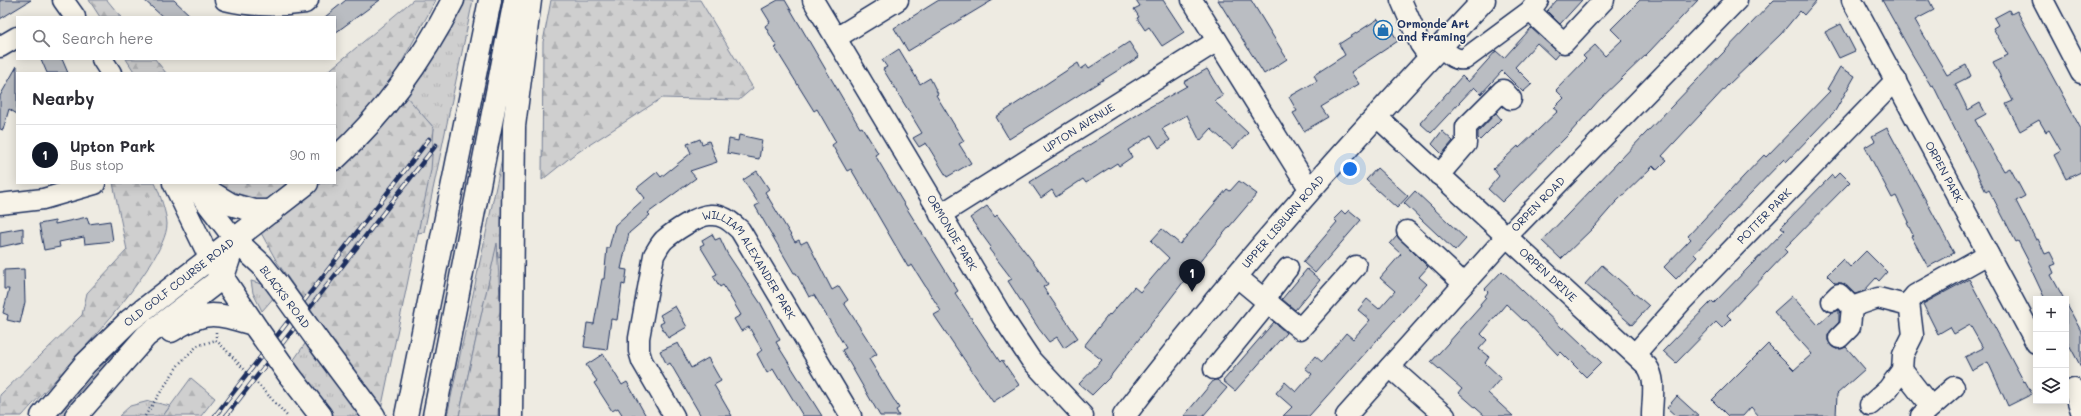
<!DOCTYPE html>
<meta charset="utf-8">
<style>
body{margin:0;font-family:Mali,sans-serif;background:#f2f2f3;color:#2b2b33}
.controls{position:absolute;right:12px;bottom:12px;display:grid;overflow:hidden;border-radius:0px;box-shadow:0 2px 10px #0003}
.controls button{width:36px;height:36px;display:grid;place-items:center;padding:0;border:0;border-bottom:1px solid #e1e1e2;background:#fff;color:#2b2b33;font:20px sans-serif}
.you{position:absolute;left:1350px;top:169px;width:14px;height:14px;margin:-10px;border:3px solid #fff;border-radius:50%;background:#1a73e8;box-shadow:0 0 0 6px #1a73e833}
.badge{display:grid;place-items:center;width:26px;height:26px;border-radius:50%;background:#111827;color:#fff;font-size:13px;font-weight:700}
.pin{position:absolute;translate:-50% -33px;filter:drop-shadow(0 1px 2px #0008)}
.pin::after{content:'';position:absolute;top:21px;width:14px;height:12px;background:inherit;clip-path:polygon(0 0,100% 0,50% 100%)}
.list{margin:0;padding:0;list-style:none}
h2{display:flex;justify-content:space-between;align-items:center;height:52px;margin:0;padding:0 16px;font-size:17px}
h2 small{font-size:13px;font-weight:400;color:#7c7c81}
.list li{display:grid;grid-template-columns:26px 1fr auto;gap:12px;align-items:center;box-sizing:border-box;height:60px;padding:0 16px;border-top:1px solid #e1e1e2}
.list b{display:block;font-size:15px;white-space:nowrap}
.list p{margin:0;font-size:13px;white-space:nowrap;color:#7c7c81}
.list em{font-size:13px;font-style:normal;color:#7c7c81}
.icon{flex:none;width:22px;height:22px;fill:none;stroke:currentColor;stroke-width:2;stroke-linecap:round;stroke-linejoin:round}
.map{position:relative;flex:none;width:2081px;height:416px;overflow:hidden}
.search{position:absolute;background:#fff;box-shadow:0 2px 10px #0003;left:16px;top:16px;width:320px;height:44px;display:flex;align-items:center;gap:10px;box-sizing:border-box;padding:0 14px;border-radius:0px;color:#7c7c81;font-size:15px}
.panel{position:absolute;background:#fff;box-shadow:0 2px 10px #0003;left:16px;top:72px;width:320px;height:112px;border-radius:0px}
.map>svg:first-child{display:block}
.grass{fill:url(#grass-tufts);stroke:#757f96}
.forest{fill:url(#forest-firs);stroke:#757f96}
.building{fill:#babdc2;stroke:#1b2f5e}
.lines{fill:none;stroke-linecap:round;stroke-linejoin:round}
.minor-casing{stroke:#1b2f5e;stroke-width:23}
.major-casing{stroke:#1b2f5e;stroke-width:25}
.highway-casing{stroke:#1b2f5e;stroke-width:25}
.path{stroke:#1b2f5e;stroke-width:2.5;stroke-dasharray:1 3;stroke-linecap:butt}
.minor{stroke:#f7f3e8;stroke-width:20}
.major{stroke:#f7f3e8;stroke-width:22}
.highway{stroke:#f7f3e8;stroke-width:22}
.rail-casing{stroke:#1b2f5e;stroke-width:4.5}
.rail{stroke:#f7f3e8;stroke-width:3;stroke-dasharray:9;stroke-linecap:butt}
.highway-bridge-casing{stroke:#1b2f5e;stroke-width:25;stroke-linecap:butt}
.path-bridge{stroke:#1b2f5e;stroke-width:2.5;stroke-dasharray:1 3;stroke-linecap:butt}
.highway-bridge{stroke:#f7f3e8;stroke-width:22}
.labels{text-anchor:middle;stroke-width:3;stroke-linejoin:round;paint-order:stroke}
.poi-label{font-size:11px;font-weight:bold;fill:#1b2f5e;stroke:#f7f3e8;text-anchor:start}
.street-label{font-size:11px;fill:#1b2f5e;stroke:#f7f3e8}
</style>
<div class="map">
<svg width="2081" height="416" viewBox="0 0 2081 416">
<defs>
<pattern id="grass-tufts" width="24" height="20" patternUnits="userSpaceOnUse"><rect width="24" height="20" fill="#cfcfcf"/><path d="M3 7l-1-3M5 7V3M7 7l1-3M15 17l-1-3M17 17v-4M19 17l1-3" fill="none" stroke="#b1b2b4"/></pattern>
<pattern id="forest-firs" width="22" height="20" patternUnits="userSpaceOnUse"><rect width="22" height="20" fill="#cfcfcf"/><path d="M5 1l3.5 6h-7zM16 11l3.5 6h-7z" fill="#b1b2b4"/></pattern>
</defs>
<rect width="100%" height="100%" fill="#eeebe2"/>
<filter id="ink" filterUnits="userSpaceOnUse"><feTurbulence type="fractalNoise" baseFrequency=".025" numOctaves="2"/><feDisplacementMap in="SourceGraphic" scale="8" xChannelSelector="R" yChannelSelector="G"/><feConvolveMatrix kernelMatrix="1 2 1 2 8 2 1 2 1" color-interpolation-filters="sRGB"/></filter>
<g filter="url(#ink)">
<path class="grass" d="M464,0H473L424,232L418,233L434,128L405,96Z
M507,135L506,256L498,258L497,245L459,416H447Z
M251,281L262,284L276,295L262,311L253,293Z
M182,294L97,377L64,416H58L112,354L157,314Z
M307,341L362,416H333L293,361Z
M149,401L170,406L163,416H119L130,406Z"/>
<path class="forest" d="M89,0H107L121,17H100Z
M413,0H436L392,80L434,128L431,170L381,410L277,262L260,231L216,183H335V73H326Z
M551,0H700L753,88L739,100L662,98L572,156L542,180L543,42Z
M126,59H155L166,73H135Z
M113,183H155C159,191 167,215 167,224C167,266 53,381 22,416H0V395L82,315L87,293L127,250Z
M497,243L502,334L498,416H459Z
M191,378L215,398L201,416H163Z"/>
<path class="building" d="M0,0H31L0,19Z
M144,0H174L192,17H163Z
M346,0H380L335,33V17H325Z
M778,0H785L860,128L862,127L878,153L875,155L901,199L958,291L955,293L1000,362L1002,360L1019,385L993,402L934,315L941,311L912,265L908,267L851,169L847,171L832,145L836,142L817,109L814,111L775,48L777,47L765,26L770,22L762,9Z
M939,0H993L908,51L894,28Z
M1136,0H1163L1184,32L1162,46L1149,27L1145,30L1137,18L1139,17L1134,9L1140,6Z
M1218,0H1251L1287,59L1264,74Z
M1557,0H1582L1560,24L1547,11Z
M1640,0H1698L1648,53L1599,100L1570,133L1502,202L1488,189L1499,176L1493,169L1518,146L1519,148L1558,111L1554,108L1564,98L1556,90L1586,59L1583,56L1595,45L1605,56L1622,40L1611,29Z
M1774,0H1817L1804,15L1800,11L1781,34L1727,86L1662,156L1667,160L1657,170L1653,166L1615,203L1595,226L1561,259L1542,241Z
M1882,0H1929L1934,10L1915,20L1947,75L1966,65L1971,76L1955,84L1968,110L1980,103L1986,114L1975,120L2004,171L2010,168L2025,196L2016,201L2036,240L2038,239L2045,254L2050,252L2056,264L2051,266L2054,273L2051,275L2064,299H2045L2031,269L2032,268L2018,241L2016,242L1989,190L1986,192L1933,85L1931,86L1912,54Z
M2009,10L2011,14L2017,11L2081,129V172L2066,179L2054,155L2061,151L2049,130L2046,132L2039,120L2020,131L2006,104L2013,101L1993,62L2008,55L1993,28L1998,25L1994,18Z
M1378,19L1384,28L1388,25L1398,41L1351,72L1359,84L1321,107L1328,117L1304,131L1293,113L1297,111L1289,97L1317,81L1314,75L1345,55L1339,44Z
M1841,24L1855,51L1839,58L1825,32Z
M1531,28L1559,53L1554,59L1537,43L1515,67L1532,84L1523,92L1502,71L1481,94L1474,87L1431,133L1420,123L1462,76L1468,82L1496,51L1504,58Z
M1129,42L1139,57L1009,139L996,117L1078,63L1081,69L1087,65L1089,68Z
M899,49L920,84L930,78L938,94L936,95L964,141L959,144L971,163L947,177L926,143L919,147L913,138L922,133L883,69L887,67L882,60Z
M41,59H62L68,73H47Z
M17,66V114L9,109L3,130L0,129V96Z
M1840,67L1855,76L1835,111L1786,162L1784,159L1748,196L1694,254L1697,257L1676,279L1664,267L1691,239L1688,236L1743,177L1764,155L1766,157L1830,91L1827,89Z
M1207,69L1223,96L1214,101L1248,133L1233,149L1211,129L1200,141L1187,115L1162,129L1170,140L1159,148L1151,135L1128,150L1132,157L1119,166L1117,163L1086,183L1083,179L1056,197L1052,190L1041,198L1030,182L1148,108L1187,86L1184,82Z
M1496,113L1501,119L1480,140L1478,138V132Z
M1887,128L1954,253L1928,267L1911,236L1913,235L1907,223L1909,222L1896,196L1892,198L1865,147L1875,141L1872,136Z
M1442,131L1453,141L1442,154L1432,144Z
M739,135L762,140L759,159L727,153L729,139L738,141Z
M700,139L702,144L709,141L717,162L690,171L696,178L648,213L650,215L629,233L621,269L627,270L625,285L622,284L617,320L611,319L607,350L584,347L587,323L594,324L602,279H604L607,248H609L615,225L645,198L637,188L657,172L661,177L691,153L687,144Z
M1377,168L1408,196L1397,208L1366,180Z
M757,171L769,189L765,192L795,242L799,240L801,244L807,241L832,290L839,286L848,300L844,303L877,354L869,359L899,408L896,410L899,416H880L842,350L846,348L814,295L809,297L796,273H794L755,206L759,204L743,180Z
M1840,172L1850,182L1784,249L1787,252L1727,315L1731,319L1722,328L1716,322L1676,363L1663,351L1712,301L1714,303L1785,230L1781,227L1832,175L1834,178Z
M1239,181L1257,194L1191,272L1109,378L1092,395L1079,384L1102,360L1084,346L1109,314L1110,315L1134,287L1140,292L1169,258L1151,241L1162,229L1180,244L1227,189L1230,191Z
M1415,191L1466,239L1455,251L1404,203Z
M987,206L995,217L997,215L1037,267L1048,284L1043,287L1078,338L1064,348L1057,337L1049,342L1039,329L1008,281L1012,279L989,249L991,247L970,218Z
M1349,210L1361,220L1315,273L1303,262L1337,222L1334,219L1342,211L1345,214Z
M87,217L89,224L110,221L113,241L85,244L84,237L59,242L60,247L44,250L39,224L55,221V224Z
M23,228V242L0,247V232Z
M712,234L715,240L720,238L727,253L761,304L780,340L776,342L780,349L822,416H803L780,378L779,379L773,369L767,373L757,354L762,350L749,327L741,331L734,319L741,315L723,285L720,287L713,276L717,274L700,246L704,244L702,240Z
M1397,236L1428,267L1419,277L1427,284L1309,416H1283L1292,407L1276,393L1285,382L1296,392L1312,374L1305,368L1315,356L1322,362L1346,333L1353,339L1370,320L1358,310L1367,299L1379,309L1395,291L1380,278L1401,254L1390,244Z
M1866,251L1887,272L1879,281L1876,278L1864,291L1855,294L1842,283H1835L1827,275L1843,259L1850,267Z
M1602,265L1649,306L1632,325L1585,284Z
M24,269L25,302L20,323L7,320L8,315L3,313L9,289H4V270Z
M1307,269L1320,280L1295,310L1282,299Z
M1502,271L1563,329L1564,327L1601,362L1586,377L1561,352L1558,355L1525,320L1524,321L1506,304L1481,334L1487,340L1479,349L1489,357L1485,363L1501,378L1488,393L1513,416H1485L1459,393L1462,389L1431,362L1481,306L1480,304L1486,297L1485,296L1488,292L1485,289Z
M1969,279L2024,382L2025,381L2032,394L2008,406L1988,362L1972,371L1965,357L1983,348L1970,325L1954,334L1950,327L1938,334L1923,304Z
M1792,296L1818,325L1832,312L1839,310V322L1828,335V341L1836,349L1846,347L1865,369L1837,394L1836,416H1759L1751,407L1743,416H1728L1712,400L1768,344L1794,370L1812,354L1774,312Z
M2066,303L2081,331V367L2066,339Z
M675,306L687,327L668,338L660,324L664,322L660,315Z
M1274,322L1286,333L1235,391L1223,381Z
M678,343L691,368L708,358L721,381L714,385L732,416H701L670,363L667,365L660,351Z
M603,354L622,385L627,382L646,416H623L618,408L612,411L594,383L597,381L586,365Z
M1214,380H1217L1227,388L1203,416H1184Z
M1677,396L1699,416H1676L1667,408Z"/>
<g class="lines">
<g class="minor-casing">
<g id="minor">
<path d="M63,0L75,17"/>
<path d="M225,0C253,7 277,7 305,3L308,0"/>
<path id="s1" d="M813,0L1003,318L1031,360L1083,416"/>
<path d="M1192,0L1310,190"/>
<path d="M1401,0L1420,44L1430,58"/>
<path id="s2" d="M1852,0L2036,343"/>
<path d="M2043,0L2081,73"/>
<path d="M1530,11L1564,43L1604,0"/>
<path d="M836,38L898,0"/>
<path d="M1440,46C1448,53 1454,61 1465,59L1530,11L1538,0"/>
<path d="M0,47L17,37"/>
<path d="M102,59L111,73"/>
<path id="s3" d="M1376,116L1647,366C1657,380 1652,399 1652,416"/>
<path d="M1439,175L1466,144V127L1503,90L1511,99"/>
<path d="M173,183L210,259"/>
<path d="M191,183L235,240"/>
<path d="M0,204L43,199L95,184"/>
<path id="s4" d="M940,215L1217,41"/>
<path d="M1407,231L1464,284"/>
<path d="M1236,276L1300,329L1356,266"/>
<path d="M1832,301L1839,294L1852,307L1878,298L1909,306"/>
<path d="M1839,338L1850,327L1852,307"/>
<path id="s5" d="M1635,354L1682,301L1896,80"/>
<path d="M1390,367L1445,416"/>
<path d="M1214,369L1262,310L1271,290L1288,268"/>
<path d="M1902,370L1931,407"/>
<path d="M2074,389L2081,411"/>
<path d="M1870,405L1888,389L1902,370L1903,355L1913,335L1909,302L1915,295L1988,254"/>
<path id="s6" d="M674,416L642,361L639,351V338L654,255C657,250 660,244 664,240C673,232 698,215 710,215C723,214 731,222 740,230L851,416"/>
<path id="s7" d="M1346,416L1506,237L1737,0"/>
<path d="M1921,416L1954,387"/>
</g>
</g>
<g class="major-casing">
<g id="major">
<path id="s8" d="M1124,416C1235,270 1358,134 1484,0"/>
</g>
</g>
<g class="highway-casing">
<g id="highway">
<path d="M335,159C385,113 422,61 453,0"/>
<path d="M195,183L230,204L255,211H273"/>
<path d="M235,240L262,265L277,284"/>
<path d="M215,266L257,329"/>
<path d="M171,331C205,309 216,313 253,324"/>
<path d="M318,341L374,416"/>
<path d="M290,376L321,416"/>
<path id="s9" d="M42,416L85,364L129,321L307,183"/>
<path d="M76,416L146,336L223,277L235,240"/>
<path d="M406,416L490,0"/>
<path d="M434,416L515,0"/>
<path d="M511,416L514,126L530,0"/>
</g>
</g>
<path class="path" d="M216,332V340L227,351
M270,397L287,416
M145,416L179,364L197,346L216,340"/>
<use href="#minor" class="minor"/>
<use href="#major" class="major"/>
<use href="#highway" class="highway"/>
<g class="rail-casing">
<path id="rail" d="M215,416L429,139
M226,416L436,145"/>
</g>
<use href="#rail" class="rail"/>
<g class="highway-bridge-casing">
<path id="highway-bridge" d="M277,284L318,341
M257,329L290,376"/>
</g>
<path class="path-bridge" d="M227,351L270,397"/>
<use href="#highway-bridge" class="highway-bridge"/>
</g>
</g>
<defs>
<g id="shop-ring" transform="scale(1)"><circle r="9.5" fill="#f7f3e8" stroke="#1f6fb2" stroke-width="1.5"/><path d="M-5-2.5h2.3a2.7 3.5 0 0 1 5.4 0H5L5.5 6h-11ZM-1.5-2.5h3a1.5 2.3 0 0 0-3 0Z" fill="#1f6fb2"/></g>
</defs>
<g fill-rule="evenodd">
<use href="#shop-ring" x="1383" y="30"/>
</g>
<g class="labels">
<g class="poi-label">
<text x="1397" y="28">Ormonde Art<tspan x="1397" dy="13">and Framing</tspan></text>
</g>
<g class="street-label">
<text dy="4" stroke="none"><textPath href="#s4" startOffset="164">UPTON AVENUE</textPath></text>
<text dy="4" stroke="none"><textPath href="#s2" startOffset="195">ORPEN PARK</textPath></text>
<text dy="4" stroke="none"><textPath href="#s7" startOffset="286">ORPEN ROAD</textPath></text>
<text dy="4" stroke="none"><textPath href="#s5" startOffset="189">POTTER PARK</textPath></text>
<text dy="4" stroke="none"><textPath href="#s8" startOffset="251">UPPER LISBURN ROAD</textPath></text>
<text dy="4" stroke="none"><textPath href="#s1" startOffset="271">ORMONDE PARK</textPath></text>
<text dy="4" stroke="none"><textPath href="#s6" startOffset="307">WILLIAM ALEXANDER PARK</textPath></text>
<text dy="4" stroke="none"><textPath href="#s3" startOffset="234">ORPEN DRIVE</textPath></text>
<text dy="4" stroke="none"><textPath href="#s9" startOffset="192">OLD GOLF COURSE ROAD</textPath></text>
<text transform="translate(285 297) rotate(53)" y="4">BLACKS ROAD</text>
</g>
</g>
</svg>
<div class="controls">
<button>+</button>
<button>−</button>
<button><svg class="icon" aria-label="layers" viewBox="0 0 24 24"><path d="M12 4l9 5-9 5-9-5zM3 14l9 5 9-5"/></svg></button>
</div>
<div class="you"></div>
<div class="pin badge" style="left:1192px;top:292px">1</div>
<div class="search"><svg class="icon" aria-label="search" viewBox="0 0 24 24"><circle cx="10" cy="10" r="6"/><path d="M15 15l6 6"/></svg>Search here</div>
<section class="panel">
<h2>Nearby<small></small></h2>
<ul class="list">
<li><span class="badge">1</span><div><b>Upton Park</b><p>Bus stop</p></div><em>90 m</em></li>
</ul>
</section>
</div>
